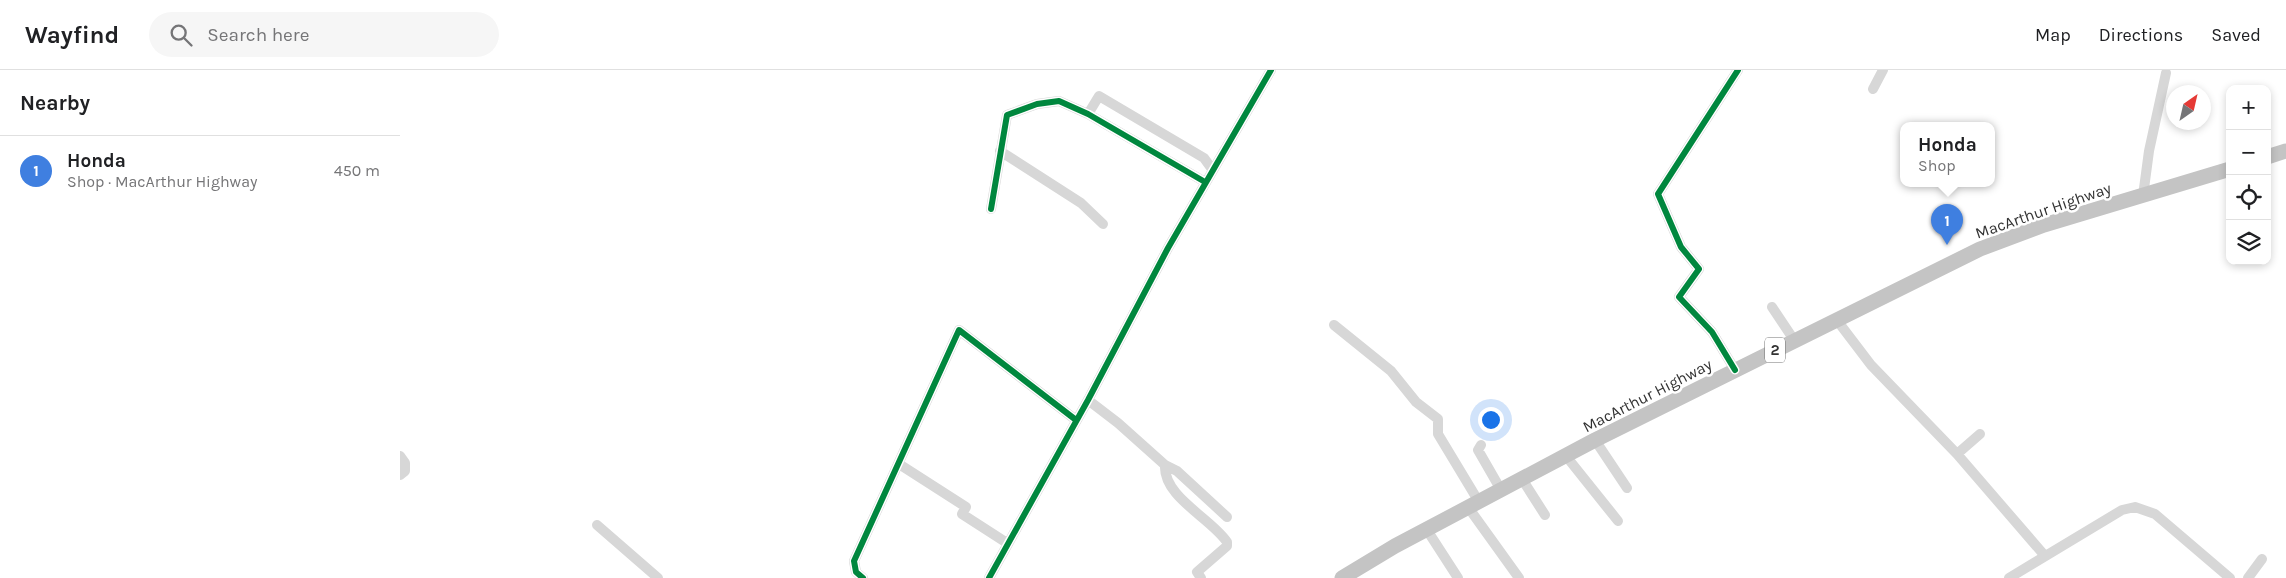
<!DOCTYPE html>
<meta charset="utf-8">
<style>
body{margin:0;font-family:Karla,sans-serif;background:#f6f6f6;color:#202124}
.controls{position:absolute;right:15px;top:15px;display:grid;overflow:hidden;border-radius:10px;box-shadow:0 2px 8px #0003}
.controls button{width:45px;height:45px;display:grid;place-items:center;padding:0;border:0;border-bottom:1px solid #e0e0e0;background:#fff;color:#202124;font:25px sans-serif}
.compass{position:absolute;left:1766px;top:15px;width:45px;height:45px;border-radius:50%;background:#fff;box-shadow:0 2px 8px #0003;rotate:34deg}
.you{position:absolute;left:1090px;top:349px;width:18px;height:18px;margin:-12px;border:4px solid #fff;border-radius:50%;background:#1a73e8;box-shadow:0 0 0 8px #1a73e833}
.badge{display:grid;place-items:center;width:32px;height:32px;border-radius:50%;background:#7a7a7a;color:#fff;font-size:16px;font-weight:700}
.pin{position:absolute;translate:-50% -41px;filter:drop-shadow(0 1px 2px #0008)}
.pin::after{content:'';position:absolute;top:26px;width:18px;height:15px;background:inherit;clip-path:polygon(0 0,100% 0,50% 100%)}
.popup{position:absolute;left:1500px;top:52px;width:95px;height:65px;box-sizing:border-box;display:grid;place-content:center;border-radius:10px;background:#fff;filter:drop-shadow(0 1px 4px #0005);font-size:16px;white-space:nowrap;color:#757577}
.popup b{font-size:19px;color:#202124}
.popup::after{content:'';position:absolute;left:50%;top:100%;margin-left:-10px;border:10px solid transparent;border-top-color:#fff}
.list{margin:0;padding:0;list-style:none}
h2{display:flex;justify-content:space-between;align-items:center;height:65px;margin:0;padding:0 20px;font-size:21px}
h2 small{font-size:16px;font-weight:400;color:#757577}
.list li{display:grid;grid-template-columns:32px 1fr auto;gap:15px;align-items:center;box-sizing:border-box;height:70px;padding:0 20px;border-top:1px solid #e0e0e0}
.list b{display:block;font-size:19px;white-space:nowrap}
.list p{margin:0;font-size:16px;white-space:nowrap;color:#757577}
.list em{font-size:16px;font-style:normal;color:#757577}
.icon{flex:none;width:28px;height:28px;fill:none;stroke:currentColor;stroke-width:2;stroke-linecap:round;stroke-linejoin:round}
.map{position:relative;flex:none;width:1886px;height:508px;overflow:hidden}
header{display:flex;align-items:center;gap:30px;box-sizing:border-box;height:70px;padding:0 25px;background:#fff;border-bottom:1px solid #e0e0e0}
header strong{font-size:24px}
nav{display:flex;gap:28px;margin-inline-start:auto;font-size:18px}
.search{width:350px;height:45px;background:#f6f6f6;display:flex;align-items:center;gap:12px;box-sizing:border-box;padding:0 18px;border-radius:28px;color:#757577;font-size:19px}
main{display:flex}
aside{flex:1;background:#fff}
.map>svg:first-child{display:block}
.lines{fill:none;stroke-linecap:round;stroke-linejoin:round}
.minor{stroke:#d7d7d7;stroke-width:10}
.highway{stroke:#c4c4c4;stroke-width:15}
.cycleway-casing{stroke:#fff;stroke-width:9}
.cycleway{stroke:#00873e;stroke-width:6}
.labels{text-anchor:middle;stroke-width:5;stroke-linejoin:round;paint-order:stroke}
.shield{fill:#fff;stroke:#707070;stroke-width:1}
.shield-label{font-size:15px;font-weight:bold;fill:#333}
.street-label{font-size:16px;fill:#333;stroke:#fff}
</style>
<header>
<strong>Wayfind</strong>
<div class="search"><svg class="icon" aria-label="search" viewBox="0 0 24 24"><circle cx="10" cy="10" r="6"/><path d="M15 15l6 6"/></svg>Search here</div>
<nav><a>Map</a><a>Directions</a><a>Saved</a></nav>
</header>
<main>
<aside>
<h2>Nearby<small></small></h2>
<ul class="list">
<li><span class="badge" style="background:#3f7fe0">1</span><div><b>Honda</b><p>Shop · MacArthur Highway</p></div><em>450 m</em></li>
</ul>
</aside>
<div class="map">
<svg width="1886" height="508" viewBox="0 0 1886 508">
<rect width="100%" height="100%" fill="#fff"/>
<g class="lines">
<path class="minor" d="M1473,19L1483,0
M688,44L699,26L804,88L812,99
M600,81L681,133L703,154
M1743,126L1749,81L1766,3
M591,139L607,45L637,34L659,31L688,44L805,112
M1372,237L1394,270
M1436,249L1471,295L1557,384L1645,486
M934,255L991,301L1016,332L1038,349V364L1079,432
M1335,300L1312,262L1279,227L1299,199L1281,177L1258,124L1338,0
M688,330L718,353L765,395L777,401L827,447
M1195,370L1227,418
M1081,375L1078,380L1101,420
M1557,384L1580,364
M0,386L5,393V401L0,405
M1166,386L1218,451
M499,394L566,437L562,444L607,473
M765,395C763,427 811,448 827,472V476L797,502L801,508
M1122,409L1145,445
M1068,437L1119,508
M197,455L258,508
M1027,460L1058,508
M463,508L456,502L454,491L559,260L676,350
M589,508L688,330L768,178L871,0
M1609,508L1722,440L1735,437L1755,444L1830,508
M1848,508L1862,489"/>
<path class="highway" d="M1867,87L1886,81
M942,508L995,476L1195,370L1580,179L1644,155L1830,99"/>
<g class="cycleway-casing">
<path id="cycleway" d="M591,139L607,45L637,34L659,31L688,44L805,112
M1335,300L1312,262L1279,227L1299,199L1281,177L1258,124L1338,0
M463,508L456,502L454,491L559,260L676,350
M589,508L688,330L768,178L871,0"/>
</g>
<use href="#cycleway" class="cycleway"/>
</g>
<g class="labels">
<rect class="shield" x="1365" y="267.5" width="20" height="25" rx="4"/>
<g class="shield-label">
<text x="1375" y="285">2</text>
</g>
<g class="street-label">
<text transform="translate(1643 140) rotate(-19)" y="6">MacArthur Highway</text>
<text transform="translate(1247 325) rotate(-27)" y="6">MacArthur Highway</text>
</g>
</g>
</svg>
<div class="controls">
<button>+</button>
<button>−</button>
<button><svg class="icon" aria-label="locate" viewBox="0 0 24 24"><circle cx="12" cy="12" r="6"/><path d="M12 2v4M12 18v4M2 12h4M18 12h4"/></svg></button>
<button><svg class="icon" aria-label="layers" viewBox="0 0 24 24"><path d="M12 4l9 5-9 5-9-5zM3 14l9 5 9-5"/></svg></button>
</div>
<svg class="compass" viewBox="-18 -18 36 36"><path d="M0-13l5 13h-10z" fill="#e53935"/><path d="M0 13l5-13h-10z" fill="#757577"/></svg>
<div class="you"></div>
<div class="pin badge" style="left:1547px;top:175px;background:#3f7fe0">1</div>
<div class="popup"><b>Honda</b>Shop</div>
</div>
</main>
